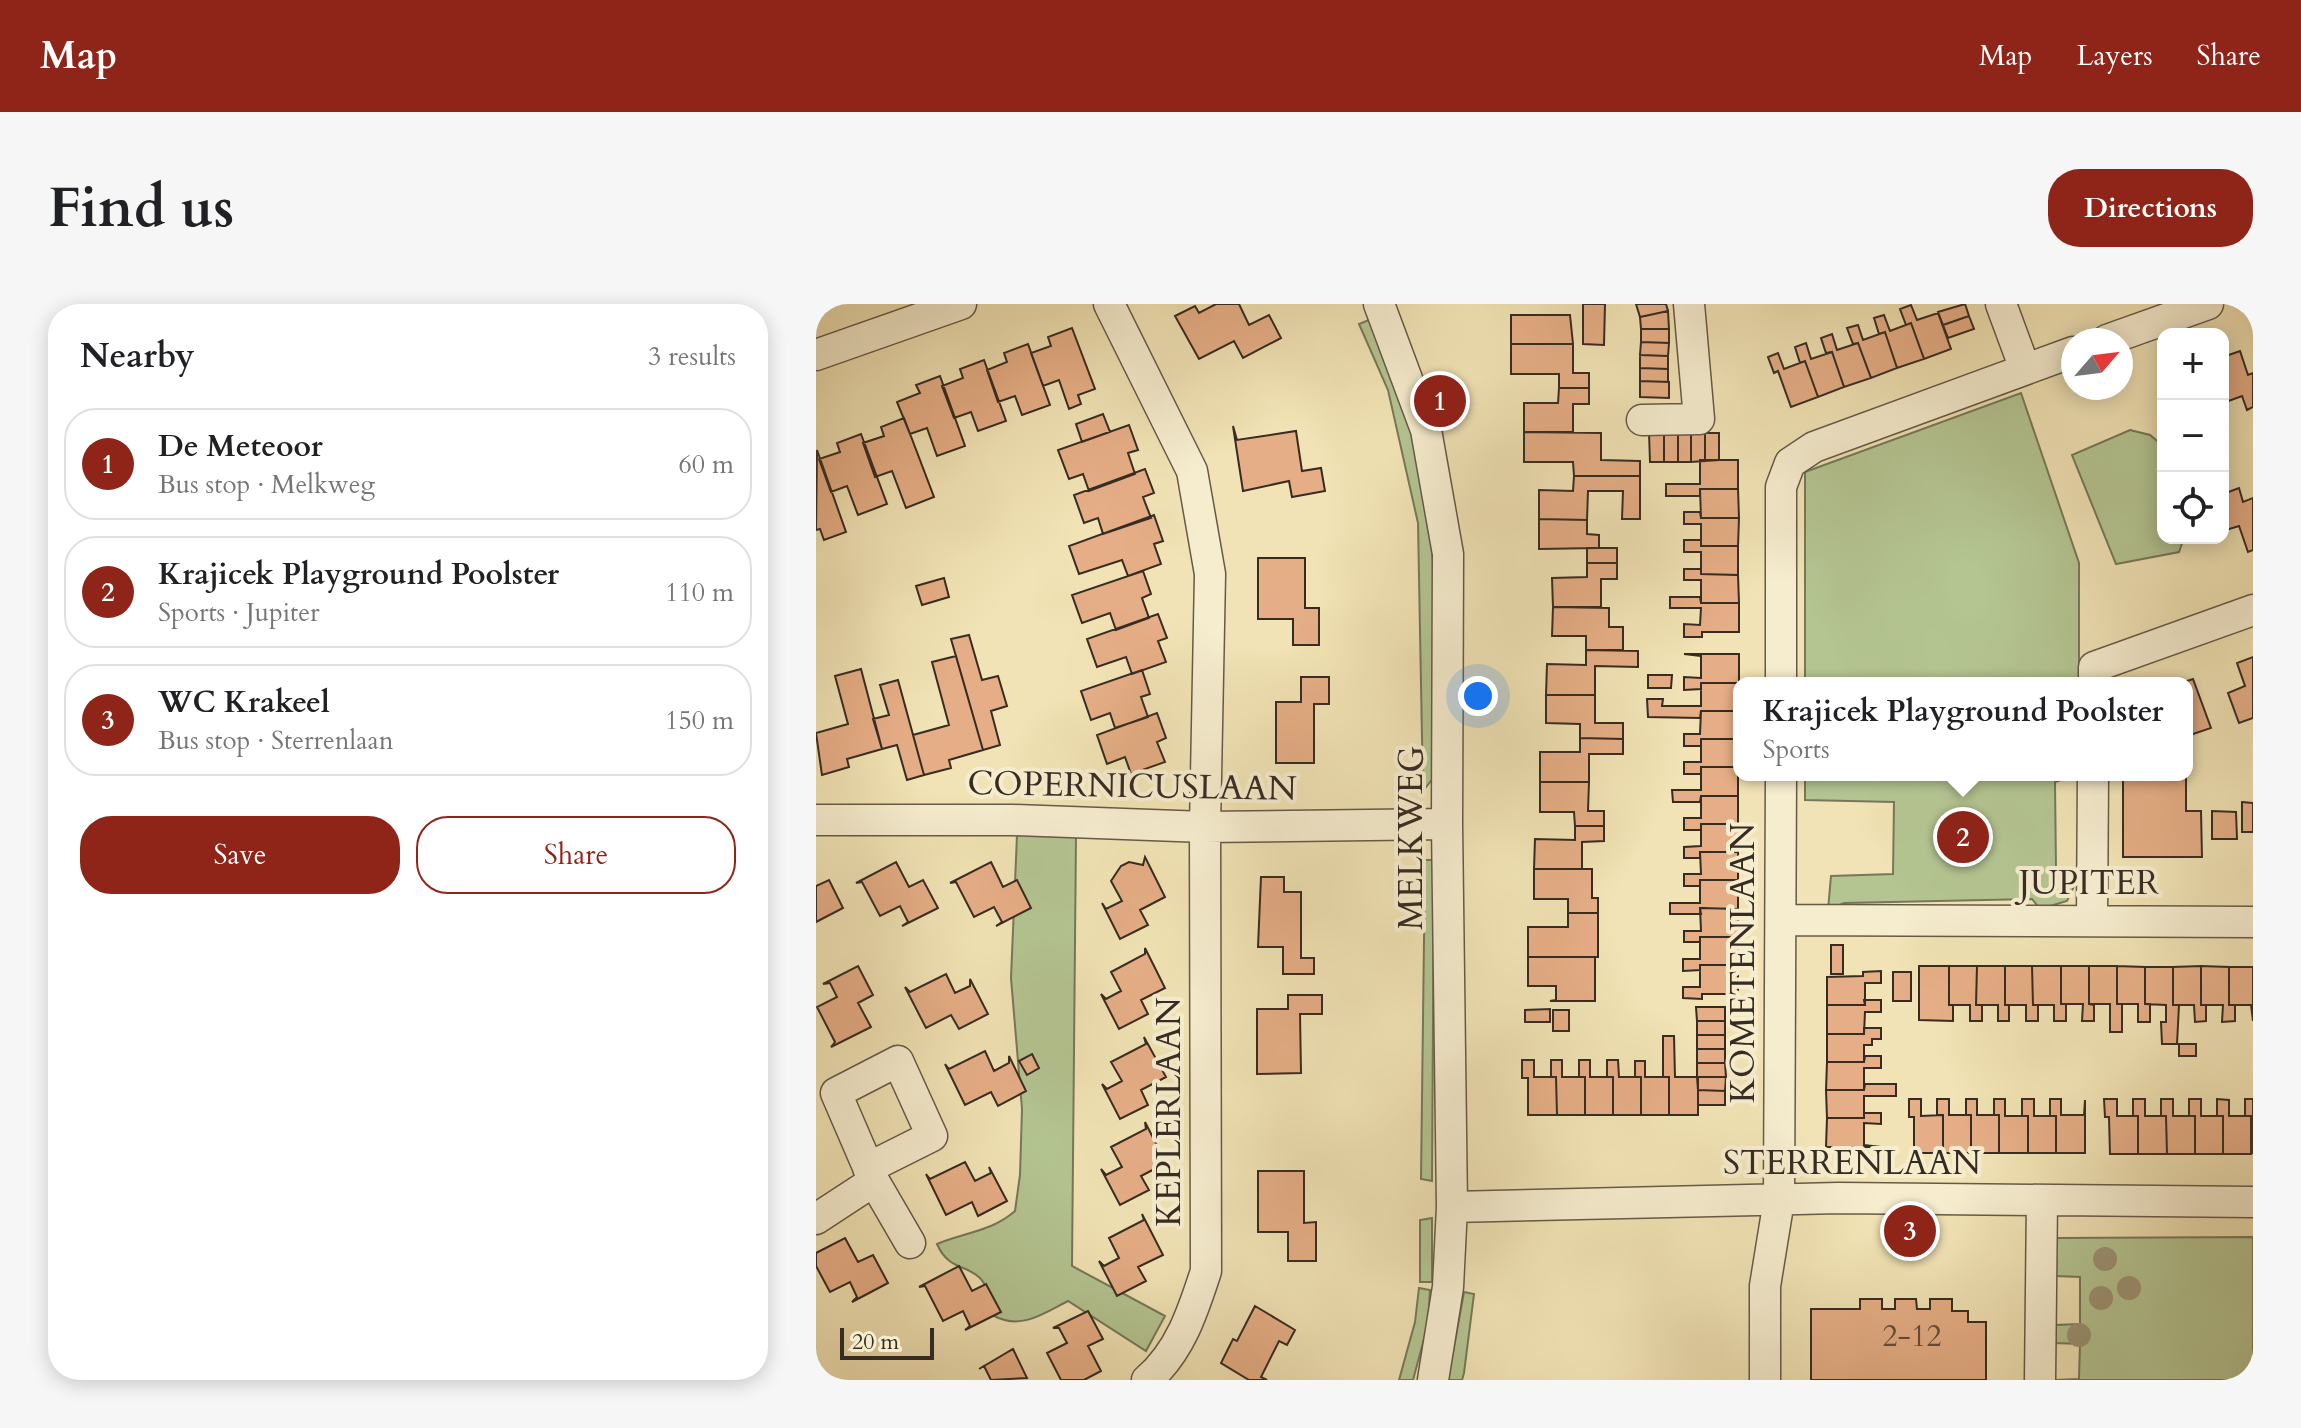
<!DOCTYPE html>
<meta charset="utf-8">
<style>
body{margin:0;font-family:Cardo,serif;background:#f6f6f6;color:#202124}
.controls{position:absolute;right:24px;top:24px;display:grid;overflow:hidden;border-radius:16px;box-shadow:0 4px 20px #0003}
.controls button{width:72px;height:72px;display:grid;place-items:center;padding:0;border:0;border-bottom:2px solid #e0e0e0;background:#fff;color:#202124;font:40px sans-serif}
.compass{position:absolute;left:1245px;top:24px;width:72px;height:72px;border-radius:50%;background:#fff;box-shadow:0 4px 20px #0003;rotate:62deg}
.scale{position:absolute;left:24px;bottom:20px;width:94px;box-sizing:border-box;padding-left:8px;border:4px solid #372c22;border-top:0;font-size:22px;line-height:28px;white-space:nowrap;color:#372c22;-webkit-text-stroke:6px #f6edcf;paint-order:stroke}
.you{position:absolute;left:662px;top:392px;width:28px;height:28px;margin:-20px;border:6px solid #fff;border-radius:50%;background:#1a73e8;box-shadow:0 0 0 12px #1a73e833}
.badge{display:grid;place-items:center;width:52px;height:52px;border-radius:50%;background:#8f2418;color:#fff;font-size:26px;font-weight:700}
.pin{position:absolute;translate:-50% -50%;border:4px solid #fff;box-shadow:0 2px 8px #0006}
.popup{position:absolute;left:917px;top:373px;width:460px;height:104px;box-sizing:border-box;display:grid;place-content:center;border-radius:16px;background:#fff;filter:drop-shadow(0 2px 6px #0005);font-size:26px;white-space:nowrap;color:#757577}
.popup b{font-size:30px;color:#202124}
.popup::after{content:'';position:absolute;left:50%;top:100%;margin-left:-16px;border:16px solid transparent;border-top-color:#fff}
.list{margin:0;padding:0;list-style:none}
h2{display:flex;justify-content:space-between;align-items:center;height:104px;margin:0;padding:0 32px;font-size:34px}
h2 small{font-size:26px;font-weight:400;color:#757577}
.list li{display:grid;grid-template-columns:52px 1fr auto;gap:24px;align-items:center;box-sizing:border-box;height:112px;margin:0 16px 16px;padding:0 16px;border:2px solid #e0e0e0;border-radius:32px}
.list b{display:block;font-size:30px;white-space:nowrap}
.list p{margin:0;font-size:26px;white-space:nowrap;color:#757577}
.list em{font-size:26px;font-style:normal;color:#757577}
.actions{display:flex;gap:16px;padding:24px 32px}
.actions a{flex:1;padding:18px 0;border:2px solid #8f2418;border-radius:32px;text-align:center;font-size:28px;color:#8f2418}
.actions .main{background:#8f2418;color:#fff}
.icon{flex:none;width:44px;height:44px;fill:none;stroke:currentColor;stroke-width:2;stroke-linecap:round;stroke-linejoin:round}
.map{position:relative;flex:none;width:1437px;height:1076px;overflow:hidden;border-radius:32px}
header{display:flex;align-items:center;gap:48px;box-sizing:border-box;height:112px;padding:0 40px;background:#8f2418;color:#fff}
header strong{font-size:38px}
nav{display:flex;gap:44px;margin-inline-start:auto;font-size:28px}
.intro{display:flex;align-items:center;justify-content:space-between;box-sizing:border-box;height:192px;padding:0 48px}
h1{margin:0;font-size:56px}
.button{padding:20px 36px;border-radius:32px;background:#8f2418;color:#fff;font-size:28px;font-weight:700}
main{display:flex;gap:48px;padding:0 48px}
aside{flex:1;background:#fff;border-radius:32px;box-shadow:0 4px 20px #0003}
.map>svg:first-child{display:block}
.green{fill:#b4c592;stroke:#76785a;stroke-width:2}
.building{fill:#e6ae86;stroke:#372c22;stroke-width:2}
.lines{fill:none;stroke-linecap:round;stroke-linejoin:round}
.minor-casing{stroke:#665a47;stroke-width:33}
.minor{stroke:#f6edcf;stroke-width:30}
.tree{fill:#9c9374}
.labels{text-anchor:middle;stroke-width:8;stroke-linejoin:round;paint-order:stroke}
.number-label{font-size:30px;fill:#634c3b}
.street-label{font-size:34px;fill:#372c22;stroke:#f6edcf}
</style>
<header>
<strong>Map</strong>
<nav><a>Map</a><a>Layers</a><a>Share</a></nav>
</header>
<div class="intro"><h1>Find us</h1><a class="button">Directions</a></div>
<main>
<aside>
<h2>Nearby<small>3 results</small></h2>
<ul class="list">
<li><span class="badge">1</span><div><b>De Meteoor</b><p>Bus stop · Melkweg</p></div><em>60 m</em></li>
<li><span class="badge">2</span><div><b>Krajicek Playground Poolster</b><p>Sports · Jupiter</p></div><em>110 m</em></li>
<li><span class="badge">3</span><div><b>WC Krakeel</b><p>Bus stop · Sterrenlaan</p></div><em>150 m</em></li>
</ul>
<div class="actions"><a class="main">Save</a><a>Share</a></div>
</aside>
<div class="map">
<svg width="1437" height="1076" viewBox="0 0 1437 1076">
<rect width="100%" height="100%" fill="#f1e3b5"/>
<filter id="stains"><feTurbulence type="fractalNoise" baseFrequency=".0025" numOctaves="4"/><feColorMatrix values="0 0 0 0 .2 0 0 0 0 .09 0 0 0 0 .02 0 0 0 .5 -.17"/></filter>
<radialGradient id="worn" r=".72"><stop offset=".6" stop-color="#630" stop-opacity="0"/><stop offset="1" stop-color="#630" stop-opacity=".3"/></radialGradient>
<path class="green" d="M555,15C574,58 590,102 601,148C626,254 619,365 618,473L607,487L602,219L572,86L543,20Z
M1205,89L1263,259V379H989V168Z
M1314,126L1334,131L1347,142V234H1368L1363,248L1300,260L1256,151Z
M989,471H1261L1239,478L1240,566L1265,568L1251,597L1224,605L1216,595L1028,599L1012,606L1015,572L1077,570L1078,498L989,496Z
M260,530L256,962L349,1012L330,1047L252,997C227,1010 205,1026 178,1012C169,947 138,979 121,940C149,928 175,928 199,907L204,871L206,805L195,674L201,531Z
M609,556H618L616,877L605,875Z
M616,914V978H604V916Z
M1437,933V1076H1239L1263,1075L1264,1040L1239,1039L1240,1021L1264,1020V973L1240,972V934Z
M603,984L614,986L612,1020L597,1076H583L599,1018Z
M648,988L658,990L648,1069L646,1076H632Z"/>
<path class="building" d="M400,0H423L433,21L453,11L465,34L427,54L418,37L383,55L359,12L379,2L383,9Z
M767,0H789L788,41L767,40Z
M820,0H850L852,7L824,13Z
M1149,0L1153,12L1127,21L1122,8Z
M1095,1L1101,16L1122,9L1135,45L1108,55L1095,19L1090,21L1084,5Z
M852,7L853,25H825L824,13Z
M695,11H754L757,40H695Z
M1068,11L1074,27L1095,19L1108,55L1081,64L1069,28L1063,30L1058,14Z
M1153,12L1158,25L1132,34L1127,21Z
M1042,21L1047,36L1069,28L1081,64L1055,74L1042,39L1037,40L1031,24Z
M256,24L279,85L262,91L265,100L253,105L243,76L227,82L215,49L235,42L232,33Z
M825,25H853V39L825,38Z
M1016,30L1021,46L1042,39L1055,74L1028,83L1016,48L1010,49L1005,34Z
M825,38L853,39L852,52L824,51Z
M990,39L995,55L1016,48L1028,83L1002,93L989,57L984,59L979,43Z
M212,40L234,101L206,111L199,92L182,98L171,66L191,58L188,49Z
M695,40H757V69H773V84H743V70H695Z
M1424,47L1432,71L1437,69V103L1431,106L1426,92L1410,98L1407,89V53Z
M962,49L968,65L989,57L1002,93L975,103L962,67L958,69L952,53Z
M824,51L852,52V65L824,64Z
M168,56L190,117L162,127L155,108L138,114L126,82L147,74L144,65Z
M824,64L852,65V78L824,77Z
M124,72L149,142L121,152L111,124L94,130L81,98L104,89L100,81Z
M824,77L853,78V94L824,93Z
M743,84H773V100H757V128H708V99H742Z
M287,110L294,128L266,138L260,120Z
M88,114L118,193L90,204L76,167L59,173L47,139L68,132L65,123Z
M313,121L322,146L312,149L319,170L273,187L267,170L253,175L242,146Z
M417,122L421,136L480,127L486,167L505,164L509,187L476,193L473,177L427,187Z
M708,128L785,129V156L824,157V172H758L757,158H708Z
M833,129H848V158H834Z
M848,129H862V158H848Z
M862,129H875V158H862Z
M875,129H889V157L875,158Z
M889,129H903V156L889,157Z
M45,130L71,200L42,211L31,182L15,188L3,155L24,148L21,139Z
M1,146L30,228L8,236L4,225L0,226Z
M884,156H922V185H884V192H850V180H884Z
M329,165L338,189L327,193L335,214L287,230L282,214L268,219L258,191Z
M758,172H824V215H806L807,187H772L771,216L723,215V186L757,187Z
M1423,184L1427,198L1437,194V246L1432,248L1423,222L1410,226L1407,216V190Z
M884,185H922L923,214H885Z
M868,208H884L885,214H923L922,242H885V220H868Z
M338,211L347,237L338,240L345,260L312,272L306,256L263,270L253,242Z
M723,215L771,216V230L783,231V244L723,245Z
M868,236H885V242H922V271L885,270V248H868Z
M771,244H801V259H771Z
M442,254H489V304H503V341H477V315H442Z
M771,259H801V275H785V303H737L736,274L771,273Z
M868,265H885V270L922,271L923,299H885V276H868Z
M327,267L335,290L326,294L333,314L300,326L294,309L266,319L256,291Z
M128,274L133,293L106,301L100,282Z
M854,293H884L885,299H923V328H886V333H868V320L884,321L885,304H854Z
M737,303L793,304V323H807V346H770V332H736Z
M342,310L351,334L342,337L350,358L316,370L310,353L281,363L271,335Z
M153,331L166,376L182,372L191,402L175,407L184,441L167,446L135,335Z
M770,346L822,347V363L779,362V391H730L731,360L770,361Z
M868,350H923V379H885V385L868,386V373L885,374V352Z
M140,352L167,446L133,456L135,464L108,471L97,431L133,421L116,358Z
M1437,353V414L1423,419L1412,389L1429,382L1421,359Z
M45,365L66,445L31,455L33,463L6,471L0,429L32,420L19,372Z
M326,366L334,390L325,393L332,413L299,424L294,409L275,416L265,387Z
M832,371H856L855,384H832Z
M485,373H513V400H498V459H460V398H485Z
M1377,375L1395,424L1371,432V379H1365Z
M82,376L108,471L91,476L81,441L66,445L57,415L73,411L64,381Z
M885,379H923L922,407H885L884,414L832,413L831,395H847L846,402H885Z
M730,391H779V419H807V435L764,434V420L730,419Z
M885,407H922L923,435H885V442H868V430H884Z
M341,409L350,434L341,438L349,458L315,470L309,453L291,460L281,431Z
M764,434L807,435V450H773V478H724V448H764Z
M885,435H923L922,463H885V470H868V458H885Z
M885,463H922V492H885L884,498H857L856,486H885Z
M1307,471H1370V507H1385L1386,553H1307Z
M724,478H773L772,507H788V522H759L758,508H724Z
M885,492H922V520H885V526H868V514H885Z
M1426,498L1437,499V528H1426Z
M1396,507L1420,508L1421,535H1396Z
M885,520H922V548H884V554H868V543L885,542Z
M759,522H788V537L766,538V565H718L719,535L759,536Z
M884,548H922V576H884V582H868V570H885Z
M329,553L349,593L324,606L332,621L304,635L286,599L290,605L306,597L295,577L305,562L313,558L327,561Z
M80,558L93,583L107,576L122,604L86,622L92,618L84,602L64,612L46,578L40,579Z
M175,558L187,583L201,576L215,604L180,622L186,618L178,603L158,613L140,578L134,579Z
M718,565H776V594H782V609H752V595H718Z
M445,573H468V588H485V654H498V670H467V643H442Z
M13,576L27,604L0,618V582Z
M884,576H922V605L884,604L885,610H854V599H884Z
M884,604L922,605V633H884V638H868V627H885Z
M752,609H782V653H712V623H752Z
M884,633H922V661H884V666L867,667V655H884Z
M1015,641H1027V670H1015Z
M329,644L349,684L325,696L332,710L303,725L285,690L290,695L305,687L295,668L329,650Z
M712,653H779V697H734L740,696V682H712Z
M884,661H922V690H886V695L867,694V683H884Z
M42,662L57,691L42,699L55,723L15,743L19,738L1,703L21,693L14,679L7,680Z
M1103,662H1133V701H1137V717L1103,716Z
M1133,662H1161L1160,701H1166V717H1154V701H1133Z
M1161,662H1189V701H1193V717H1182V701H1160Z
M1189,662H1216L1217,701H1222V717H1210V701H1189Z
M1216,662H1245V700H1250V717H1238V701H1217Z
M1245,662H1273V700L1278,701V717H1266L1267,700H1245Z
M1273,662H1301V700H1306V728H1294V700H1273Z
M1301,662L1329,663V700H1334V718H1322V700H1301Z
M1385,662L1413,663V701H1419V717L1406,718L1407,701H1385Z
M1385,662V701H1390V717L1379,718L1378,701H1357V663Z
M1329,663H1357V701H1363L1361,740H1346L1345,718H1350V701L1329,700Z
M1413,663H1437V717L1435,701H1413Z
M1065,667V679H1049V701H1011V673L1047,672V668Z
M1077,668H1095V697H1077Z
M130,670L139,689L154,682V675L172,710L143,725L135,711L110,724L89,683L94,688Z
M472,691H506V710H484L485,769L441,770V705H472Z
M1048,696H1065V708H1049L1048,730H1011V701H1049Z
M880,703H909V717H881Z
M734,705V718H709V706Z
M737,706H753V727H737Z
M881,717H909V731H881Z
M1048,724H1065V735H1056V741H1048V758H1011V730H1048Z
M881,731H909V745H881Z
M847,732H858L859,773H882V811H853V773H847Z
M328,733L350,773L325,786L332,801L304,815L286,780L291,785L306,777L295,758L330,740Z
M1363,740H1380V752H1363Z
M881,745H909V759H881Z
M169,747L178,767L193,759V752L210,787L182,802L175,788L149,801L129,760L133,765Z
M216,750L223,764L211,771L203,757Z
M1049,752H1065V764H1048V786H1010L1011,758H1048Z
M706,756H718V773H740L741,811H712V774H706Z
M735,756H746V773H769V811H741L740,773H735Z
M763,756H774V773H797V811H769V773H763Z
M791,756H802L803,773H825V811H797V773H791Z
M819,757H829V773H853V811H825V773H819Z
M881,759H909L910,773H881Z
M881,773H910L909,787L882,786Z
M1049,780H1080V792H1048V814H1011L1010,786H1048Z
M882,786L909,787V801H882Z
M1093,795H1105V812L1127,811V849H1098V813H1093Z
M1121,795H1133V811H1155V849H1127V811H1121Z
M1150,795H1161V811H1183V849H1155V811H1150Z
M1178,795H1189V812H1212V849H1183V811H1178Z
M1206,795H1218V812H1240V849H1212V812H1206Z
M1234,795H1245V811H1268L1269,796V849H1240V812H1234Z
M1288,795H1301V812H1322V850H1294L1293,813H1289Z
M1317,795H1329V812H1350L1351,850H1322V812H1317Z
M1345,795H1357V812H1379V850H1351L1350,812H1345Z
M1373,795H1385V812H1407V850H1379V812H1373Z
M1401,795L1413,796V812H1435V850H1407V812H1401Z
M1429,795H1437V850L1435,812H1429Z
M1048,809H1065V820L1048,819V841L1065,843H1010L1011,814H1048Z
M329,818L350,859L325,872L333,886L304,901L285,865L290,871L306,863L295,843L330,825Z
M149,858L159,877L175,869L173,863L191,897L162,912L156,898L130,911L110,870L114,875Z
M442,867H488V919L500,918V957H472V928H442Z
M326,910L347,951L322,963L330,977L301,992L283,957L288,962L303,954L293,934L328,916Z
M29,934L42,958L57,951L72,979L36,998L41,993L34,978L14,988L0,962V949Z
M143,962L156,987L170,980L185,1008L149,1026L154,1022L147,1007L127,1017L109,982L103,983Z
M1044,995H1066V1005H1079V995H1100L1101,1005H1114V995H1136V1007H1152V1018H1170V1076H995V1005H1044Z
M439,1002L479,1026L471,1041L463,1037L445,1073L451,1076H433L405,1059L417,1035L421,1037Z
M272,1007L287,1035L272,1042L285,1067L268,1076H245L231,1049L251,1039L243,1024H237Z
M197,1045L211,1074L175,1076L168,1062L163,1065Z"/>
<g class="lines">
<g class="minor-casing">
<path id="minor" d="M293,0L376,167L394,270L389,523L390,967C377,1007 364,1048 331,1076
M563,0L610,126L632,250L631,520L636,903L632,983L617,1076
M1185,0L1209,65
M1291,36L1392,0
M0,51L145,0
M826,116L883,115L873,0
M965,379V183L974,159L998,143L1257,48
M1278,379V363L1437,306
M0,516H197L389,523L631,520
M965,616L1437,618
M1276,616L1277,471
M58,877L94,939
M636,903L1023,894L1437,898
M0,915L58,877L20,789L82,757L116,832L52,864
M949,1076V982L963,896L965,471
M1224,1076L1226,896"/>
</g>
<use href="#minor" class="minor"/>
</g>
<g class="tree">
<circle cx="1289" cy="955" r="12"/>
<circle cx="1313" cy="984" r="12"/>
<circle cx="1285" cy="994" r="12"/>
<circle cx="1263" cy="1031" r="12"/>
</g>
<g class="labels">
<g class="number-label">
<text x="1096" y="1042">2-12</text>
</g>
<g class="street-label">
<text transform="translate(316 481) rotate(1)" y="12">COPERNICUSLAAN</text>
<text transform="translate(594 534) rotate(-90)" y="12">MELKWEG</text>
<text x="1273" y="590">JUPITER</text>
<text transform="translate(926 659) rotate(-90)" y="12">KOMETENLAAN</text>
<text transform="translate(352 808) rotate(-90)" y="12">KEPLERLAAN</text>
<text x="1036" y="870">STERRENLAAN</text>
</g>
</g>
<rect width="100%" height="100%" filter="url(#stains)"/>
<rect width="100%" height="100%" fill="url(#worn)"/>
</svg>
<div class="controls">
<button>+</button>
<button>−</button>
<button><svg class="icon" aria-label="locate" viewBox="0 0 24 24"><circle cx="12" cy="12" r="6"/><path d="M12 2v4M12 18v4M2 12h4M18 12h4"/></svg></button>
</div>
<svg class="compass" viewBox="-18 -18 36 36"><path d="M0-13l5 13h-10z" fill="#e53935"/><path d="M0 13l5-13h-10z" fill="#757577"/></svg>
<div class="scale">20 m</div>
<div class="you"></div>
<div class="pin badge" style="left:624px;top:97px">1</div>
<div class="pin badge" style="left:1147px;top:533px">2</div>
<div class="popup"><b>Krajicek Playground Poolster</b>Sports</div>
<div class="pin badge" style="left:1094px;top:927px">3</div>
</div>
</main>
